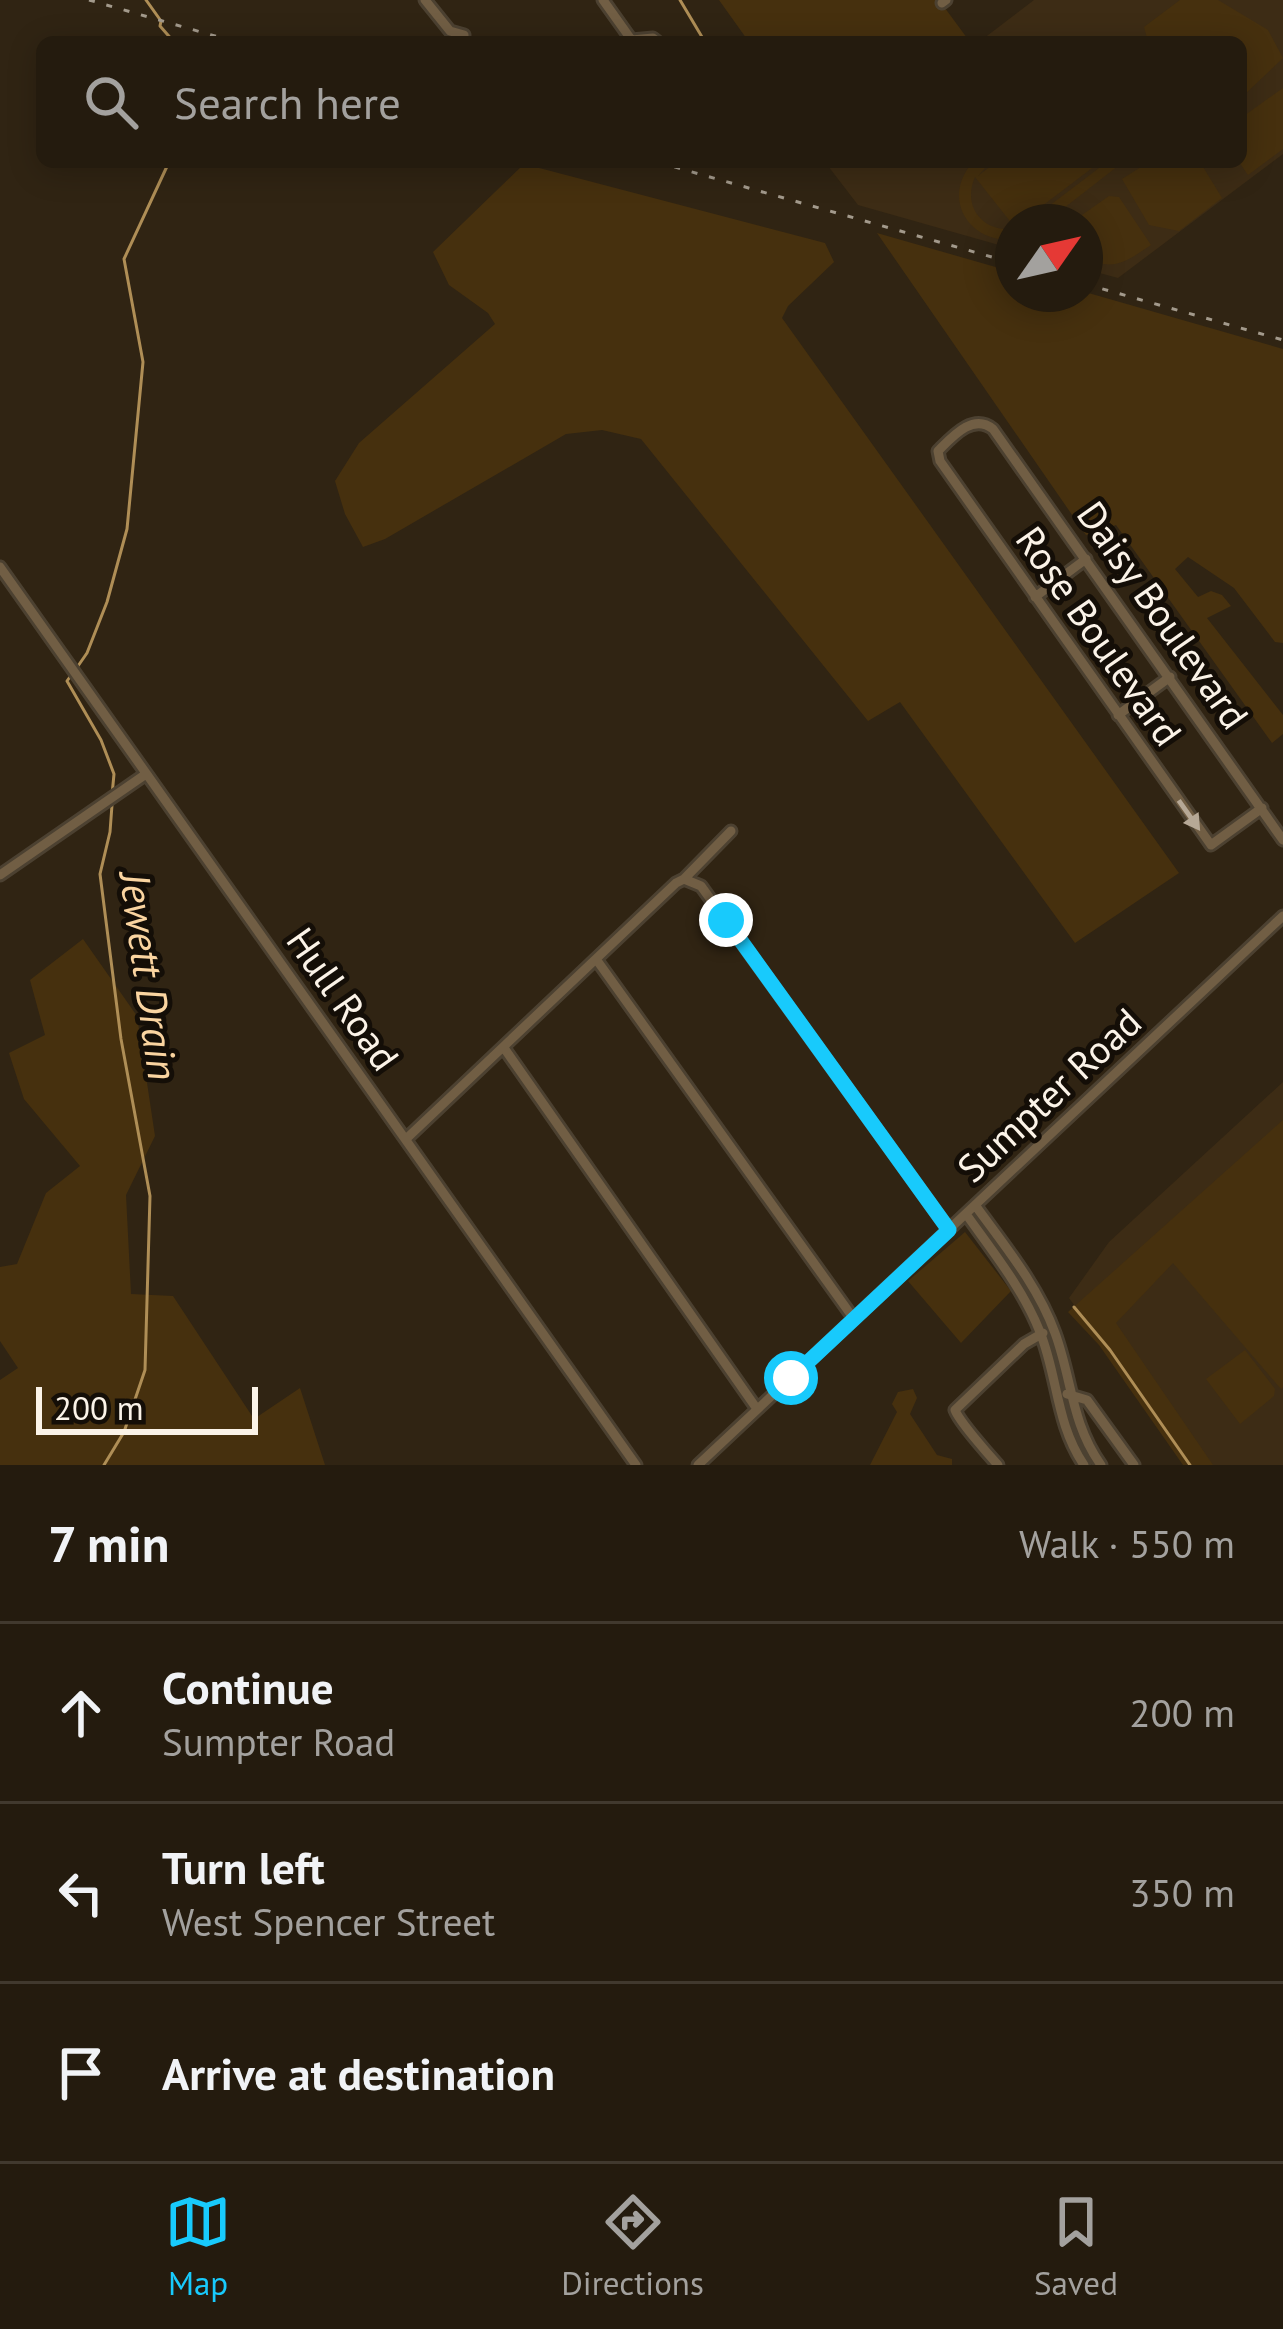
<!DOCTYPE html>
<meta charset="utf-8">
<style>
body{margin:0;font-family:"PT Sans",sans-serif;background:#30281c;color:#f1f3f6}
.compass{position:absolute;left:995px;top:204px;width:108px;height:108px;border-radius:50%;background:#241b0e;box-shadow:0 6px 30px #0003;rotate:56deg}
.scale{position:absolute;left:36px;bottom:30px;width:222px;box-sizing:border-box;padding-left:12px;border:6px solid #fbf3e8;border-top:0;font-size:33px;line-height:42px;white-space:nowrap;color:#fbf3e8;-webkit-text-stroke:9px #140e07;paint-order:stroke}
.stop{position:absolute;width:36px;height:36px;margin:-27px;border:9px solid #18cafc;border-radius:50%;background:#fff}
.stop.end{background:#18cafc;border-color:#fff;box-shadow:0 3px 12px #0008}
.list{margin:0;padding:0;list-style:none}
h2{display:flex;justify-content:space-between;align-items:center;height:156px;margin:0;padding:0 48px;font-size:51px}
h2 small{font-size:39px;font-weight:400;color:#a3a19e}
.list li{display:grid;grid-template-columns:78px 1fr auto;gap:36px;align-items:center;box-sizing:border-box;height:180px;padding:0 48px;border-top:3px solid #41392e}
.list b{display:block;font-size:45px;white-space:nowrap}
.list p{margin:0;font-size:39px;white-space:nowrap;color:#a3a19e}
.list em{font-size:39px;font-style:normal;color:#a3a19e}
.icon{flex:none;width:66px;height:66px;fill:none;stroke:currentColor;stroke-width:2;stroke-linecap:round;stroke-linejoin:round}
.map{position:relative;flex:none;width:1283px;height:1465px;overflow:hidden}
.search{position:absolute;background:#241b0e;box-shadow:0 6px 30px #0003;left:36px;right:36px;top:36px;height:132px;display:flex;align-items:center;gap:30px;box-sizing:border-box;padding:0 42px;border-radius:18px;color:#a3a19e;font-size:45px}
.sheet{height:696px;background:#241b0e}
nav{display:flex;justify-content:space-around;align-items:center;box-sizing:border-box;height:168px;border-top:3px solid #41392e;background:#241b0e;font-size:33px;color:#a3a19e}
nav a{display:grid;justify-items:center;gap:6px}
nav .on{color:#18cafc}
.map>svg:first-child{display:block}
.built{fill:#3d2c15}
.green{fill:#46300e}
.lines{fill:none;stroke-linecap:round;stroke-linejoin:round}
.stream{stroke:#af8e56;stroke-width:3}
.minor-casing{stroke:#4c4131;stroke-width:15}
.minor{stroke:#715e44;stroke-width:9}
.rail{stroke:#a39a8c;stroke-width:3;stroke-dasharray:6 12;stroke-linecap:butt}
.oneway{fill:#b6a896}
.route{stroke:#18cafc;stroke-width:15}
.labels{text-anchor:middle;stroke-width:10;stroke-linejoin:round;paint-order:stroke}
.street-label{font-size:39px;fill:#fbf3e8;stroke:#140e07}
.water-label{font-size:42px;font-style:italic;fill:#fad4a0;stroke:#140e07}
</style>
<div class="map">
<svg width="1283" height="1465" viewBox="0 0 1283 1465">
<rect width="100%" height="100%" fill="#302413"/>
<path class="built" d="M1034,0H1283V154L1118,278L1085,269V222H1013V249L858,205L825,162H1241V42H979Z
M1283,1082V1465H1190L1069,1298L1109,1242Z"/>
<path class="green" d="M719,0H939L970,42H749Z
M1180,0H1218L1268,30L1283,58L1241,98V42H1148L1144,27Z
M1283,88V149L1248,175L1239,162H1241V118Z
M973,162H990L978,176L996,162H1100L1021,222H1013V225L975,177C962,206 982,232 1013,229V240C968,242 941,198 973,162Z
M1107,162H1123L1046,222H1028Z
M1149,162H1200L1222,198L1179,231L1149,225L1122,179Z
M524,164L825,243L834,262L788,306L782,318L1179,873L1075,943L900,702L868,721L641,439L602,430L566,434L385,539L363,547L345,514L335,481L359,443L495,324L488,313L449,285L433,252Z
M1109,196L1119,197L1151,245C1127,261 1114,272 1085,258V222H1072Z
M877,233L1013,272V294L1085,292L1283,349V643L1275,642L1234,588L1188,557L1175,569L1198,597L1211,591L1222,595L1231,606L1207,618L1283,715V734L1272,743L1116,525L1086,535Z
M83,939L137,1016L155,1136L126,1195L131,1294L173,1296L254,1419L300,1388L325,1465H0V1380L18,1368L0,1341V1267L17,1264L46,1193L80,1166L24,1099L9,1053L45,1035L30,980Z
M1283,1120V1387L1281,1389L1173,1263L1116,1323L1213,1465H1183L1099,1345L1068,1312Z
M965,1232L1011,1291L961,1343L908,1281Z
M1245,1350L1275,1389L1274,1396L1240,1424L1206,1379Z
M913,1389L917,1398L910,1414L937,1455L952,1459V1465H870L897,1412L892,1404L898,1392Z"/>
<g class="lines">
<path class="stream" d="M146,0L161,21L160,26L174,42
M680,0L705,42
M78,666L87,653L107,602L127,529L143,362L124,259L169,162
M72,674L67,681L101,740L114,774L112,795
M1074,1307L1110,1350L1190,1465
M104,1465L124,1432L145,1370L150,1196L121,1039L100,874L110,832L112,805"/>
<g class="minor-casing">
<path id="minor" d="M425,0L450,31L464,35
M603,0L633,42
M942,3L946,0
M632,40L653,38L658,42
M0,567L636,1465
M1035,597L1086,559
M1118,715L1170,677
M1262,808L1211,845L940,461L938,451C953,436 973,413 993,429L1283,840
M0,875L146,774
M684,879L731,831
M596,959L854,1319
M504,1048L757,1409
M406,1139L676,883L684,879L701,886L949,1230
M975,1205C1004,1245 1038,1286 1055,1333C1072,1379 1071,1423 1101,1465
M966,1214C993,1252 1023,1289 1040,1332C1058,1377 1056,1424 1084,1465
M1067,1394L1087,1400L1134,1465
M698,1465L1283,916
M998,1465C988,1454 959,1421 955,1410L1024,1344L1043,1333"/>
</g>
<use href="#minor" class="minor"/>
<path class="rail" d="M89,0L236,42
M657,162L1013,263
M1085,284L1283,340"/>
</g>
<defs><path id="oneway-solid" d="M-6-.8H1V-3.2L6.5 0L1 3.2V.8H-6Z" transform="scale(3)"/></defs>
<use class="oneway" href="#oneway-solid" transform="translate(1189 815) rotate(55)"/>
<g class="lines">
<path class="route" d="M726,920L949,1230L791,1378"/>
</g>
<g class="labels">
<g class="street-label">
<text transform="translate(1163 615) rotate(55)" y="14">Daisy Boulevard</text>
<text transform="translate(1099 636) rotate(55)" y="14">Rose Boulevard</text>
<text transform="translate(343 999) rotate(55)" y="14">Hull Road</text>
<text transform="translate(1049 1095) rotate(-43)" y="14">Sumpter Road</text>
</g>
<g class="water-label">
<text transform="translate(149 976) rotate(82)" y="15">Jewett Drain</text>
</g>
</g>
</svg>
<svg class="compass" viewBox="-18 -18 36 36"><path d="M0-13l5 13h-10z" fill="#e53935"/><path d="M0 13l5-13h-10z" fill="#a3a19e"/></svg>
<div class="scale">200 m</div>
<div class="stop" style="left:791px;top:1378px"></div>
<div class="stop end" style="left:726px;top:920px"></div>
<div class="search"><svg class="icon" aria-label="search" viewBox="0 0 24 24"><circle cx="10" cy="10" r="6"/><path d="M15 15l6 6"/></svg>Search here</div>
</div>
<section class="sheet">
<h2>7 min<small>Walk · 550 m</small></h2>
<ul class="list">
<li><svg class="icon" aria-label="ahead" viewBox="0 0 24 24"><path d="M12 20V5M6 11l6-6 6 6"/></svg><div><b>Continue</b><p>Sumpter Road</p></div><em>200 m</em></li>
<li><svg class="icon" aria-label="left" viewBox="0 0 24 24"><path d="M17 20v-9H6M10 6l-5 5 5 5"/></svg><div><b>Turn left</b><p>West Spencer Street</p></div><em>350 m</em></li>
<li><svg class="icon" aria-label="arrive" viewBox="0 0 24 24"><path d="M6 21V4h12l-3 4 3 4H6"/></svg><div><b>Arrive at destination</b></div></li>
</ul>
</section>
<nav>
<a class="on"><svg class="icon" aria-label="map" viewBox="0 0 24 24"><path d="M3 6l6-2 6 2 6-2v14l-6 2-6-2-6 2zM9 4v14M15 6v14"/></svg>Map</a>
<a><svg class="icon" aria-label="directions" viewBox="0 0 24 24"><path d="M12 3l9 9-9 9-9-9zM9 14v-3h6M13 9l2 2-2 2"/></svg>Directions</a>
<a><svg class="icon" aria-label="saved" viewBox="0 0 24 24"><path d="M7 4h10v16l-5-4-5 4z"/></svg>Saved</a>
</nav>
